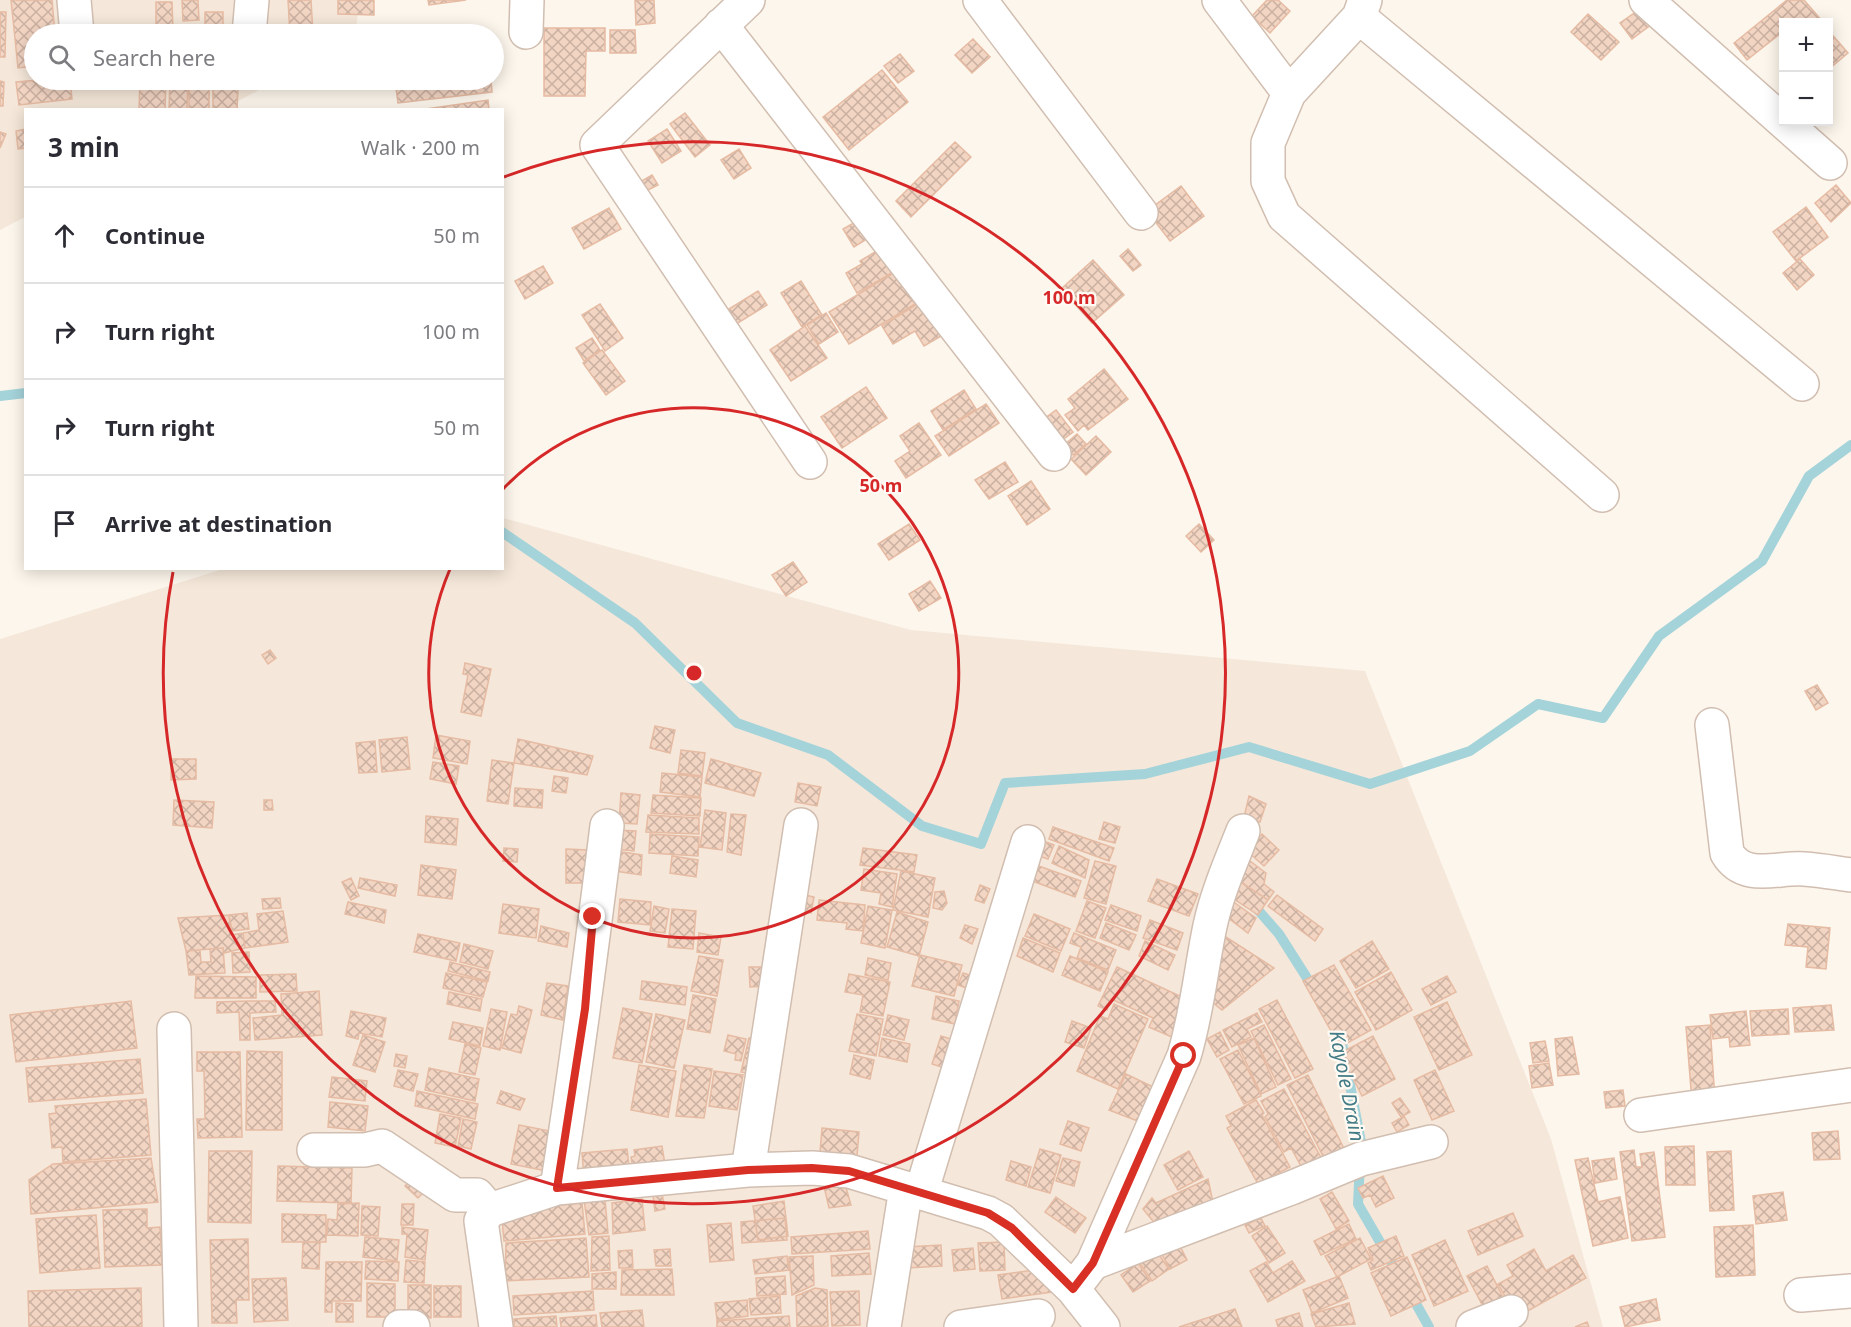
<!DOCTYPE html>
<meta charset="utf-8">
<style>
body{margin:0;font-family:"Noto Sans",sans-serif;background:#f7f7f7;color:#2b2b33}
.controls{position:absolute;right:18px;top:18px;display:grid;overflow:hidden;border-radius:0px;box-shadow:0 3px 15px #0003}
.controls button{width:54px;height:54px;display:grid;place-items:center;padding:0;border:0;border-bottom:2px solid #e1e1e2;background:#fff;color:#2b2b33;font:30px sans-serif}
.stop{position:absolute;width:18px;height:18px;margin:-14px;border:4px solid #d93025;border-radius:50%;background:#fff}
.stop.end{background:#d93025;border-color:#fff;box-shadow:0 2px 6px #0008}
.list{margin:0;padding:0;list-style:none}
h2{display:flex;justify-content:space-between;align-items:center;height:78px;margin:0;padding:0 24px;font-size:26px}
h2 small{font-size:20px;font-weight:400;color:#7c7c81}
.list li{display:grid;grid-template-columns:39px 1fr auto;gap:18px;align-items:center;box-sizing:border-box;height:96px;padding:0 24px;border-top:2px solid #e1e1e2}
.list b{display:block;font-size:22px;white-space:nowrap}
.list em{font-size:20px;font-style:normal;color:#7c7c81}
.icon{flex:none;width:33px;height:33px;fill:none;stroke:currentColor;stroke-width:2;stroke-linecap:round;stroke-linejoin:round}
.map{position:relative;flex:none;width:1851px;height:1327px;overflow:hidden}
.search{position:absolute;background:#fff;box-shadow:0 3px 15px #0003;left:24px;top:24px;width:480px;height:66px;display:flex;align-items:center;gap:15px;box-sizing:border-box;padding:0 21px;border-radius:33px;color:#7c7c81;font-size:22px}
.panel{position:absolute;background:#fff;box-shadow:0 3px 15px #0003;left:24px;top:108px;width:480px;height:462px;border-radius:0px}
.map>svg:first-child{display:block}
.residential{fill:#f5e8da}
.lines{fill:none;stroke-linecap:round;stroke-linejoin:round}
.stream{stroke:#a5d3da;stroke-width:10}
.building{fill:url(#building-cross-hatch);stroke:#e6bba3;stroke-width:1.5}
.street-casing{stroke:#d1beb0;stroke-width:36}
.street{stroke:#fff;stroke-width:33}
.route{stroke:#d93025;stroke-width:8}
.ring{fill:none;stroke:#d62828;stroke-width:3}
.labels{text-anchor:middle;stroke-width:4.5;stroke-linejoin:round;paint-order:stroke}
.water-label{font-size:20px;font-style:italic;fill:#437c86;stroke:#fffaf3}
.centre{fill:#d62828;stroke:#fffaf3;stroke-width:3}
.ring-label{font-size:18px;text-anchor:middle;font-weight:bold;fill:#d62828;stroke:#fffaf3;stroke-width:4.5;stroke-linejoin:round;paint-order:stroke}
</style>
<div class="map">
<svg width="1851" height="1327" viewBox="0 0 1851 1327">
<defs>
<pattern id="building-cross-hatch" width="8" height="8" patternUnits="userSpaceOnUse" patternTransform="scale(1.5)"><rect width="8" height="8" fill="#f3d5c3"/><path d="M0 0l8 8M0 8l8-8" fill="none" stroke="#cab0a1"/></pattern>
</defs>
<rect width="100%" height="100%" fill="#fdf6ec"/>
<path class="residential" d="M0,0H360L355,34H34V80H278L223,109L26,110L25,217L0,230Z
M503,518L911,630L1365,671L1551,1139L1603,1327H0V639L223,569L502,568Z"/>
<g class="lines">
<path class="stream" d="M0,396L26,393
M502,532L635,623L737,723L828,755L922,826L981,844L1005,783L1145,774L1249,747L1370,784L1470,751L1538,704L1603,718L1659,636L1762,561L1809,476L1851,445
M1251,902L1279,934L1314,989
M1340,1033L1361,1142L1358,1204L1399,1275
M1410,1293L1429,1327"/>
</g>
<path class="building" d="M11,0H52L55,34H34V66L18,68Z
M182,0H198L199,20L183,21Z
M288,0H311L313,34H290Z
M338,0H374V15L338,14Z
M428,0H466L429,5Z
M635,0H654L655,23L636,25Z
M1267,0H1278L1290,11L1270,33L1252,16Z
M1787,0H1804L1823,22H1784V36L1781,33L1747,60L1734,43Z
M156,2H172L173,30H156Z
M1640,9L1652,24L1632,39L1620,23Z
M0,12H6L5,57H0Z
M205,12H223V30H205Z
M1588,14L1619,42L1601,60L1571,32Z
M544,28H605V51H586L585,96H544Z
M610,30H635L636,53H610Z
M1828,30L1848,53L1828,70Z
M973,39L990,57L972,73L955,55Z
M900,54L914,71L898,83L884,66Z
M882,70L908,102L849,150L823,117Z
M39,80H70L72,99L19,105L16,82Z
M140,80H166L165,110H139Z
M170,80H188L187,110H169Z
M189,80H209V110H189Z
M395,80H491L492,92L398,103Z
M0,81L4,82L3,106H0Z
M213,89H238L237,110H213Z
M488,100L489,110H419Z
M685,113L710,145L695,157L670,124Z
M26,129V148L18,149L16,131Z
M667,129L681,151L662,163L648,141Z
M0,132L6,134L0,148Z
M955,142L971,157L911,217L896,201Z
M739,149L751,168L734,179L721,160Z
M652,175L658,185L646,191L640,182Z
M1836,185L1851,203L1831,222L1815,203Z
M1181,186L1204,216L1170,241L1147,211Z
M1806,207L1828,237L1796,261L1773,232Z
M609,208L621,229L584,249L572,228Z
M864,217L875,234L854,247L843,229Z
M885,246L899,269L857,293L846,273L862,264L860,261Z
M1128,249L1141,265L1133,271L1120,256Z
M1800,259L1814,275L1797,290L1783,273Z
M1093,260L1124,295L1092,323L1061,289Z
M543,266L553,283L525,299L515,281Z
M895,272L915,304L849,344L829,312Z
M801,281L822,315L802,327L781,293Z
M758,291L767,305L733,326L724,312Z
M922,301L943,335L924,346L915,331L893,344L882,326Z
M600,304L623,338L605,351L582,315Z
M826,313L838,332L819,344L807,325Z
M805,326L827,358L791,381L770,350Z
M592,338L600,350L584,361L576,348Z
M602,350L625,381L606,395L583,363Z
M1104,369L1128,399L1088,430L1084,425L1078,431L1065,415L1075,408L1068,399Z
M866,387L887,418L842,448L821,417Z
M964,390L976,409L943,430L931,411Z
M986,404L999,423L949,456L935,436Z
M1056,410L1073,432L1061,441L1044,419Z
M919,423L941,455L906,478L895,461L910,451L900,436Z
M1077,434L1086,444L1073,455L1064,445Z
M1096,436L1111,452L1086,475L1071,459Z
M1005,462L1018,482L989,499L975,480Z
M1031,481L1050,509L1027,525L1008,496Z
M909,524L920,540L889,560L878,544Z
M1199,524L1214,540L1201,552L1186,536Z
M793,562L807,582L786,596L772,575Z
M930,581L941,598L919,611L909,594Z
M270,650L276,658L268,664L262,655Z
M465,663L491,669L481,716L461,712L468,675L463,674Z
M1817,685L1828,703L1816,710L1805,691Z
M655,726L675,730L670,753L650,748Z
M436,735L470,741L467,764L433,758Z
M407,737L410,769L382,772L379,740Z
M518,739L593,756L587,775L514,763Z
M375,741L377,772L359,773L356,743Z
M681,750L705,753L702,776L678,773Z
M171,759H196V779L171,780Z
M711,759L761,773L754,796L705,783Z
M492,760L514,763L508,804L487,801Z
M433,762L459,766L456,784L430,779Z
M662,773L702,777L700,797L660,792Z
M554,776L568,778L566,793L552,791Z
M798,783L821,787L817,806L795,802Z
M515,788L543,790L542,808L514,806Z
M621,793L640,795L637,824L619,823Z
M653,795L701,798L700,816L651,813Z
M1249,796L1266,804L1260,822L1244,817Z
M174,800L214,802L212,828L173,825Z
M264,800H272L273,810H264Z
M705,810L726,813L722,850L700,847Z
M731,814L746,815L741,855L727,852Z
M648,815L699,818V834L646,832Z
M426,816L458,819L456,845L425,842Z
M1104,822L1120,827L1115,843L1099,839Z
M1053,827L1114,848L1109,861L1049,839Z
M617,830L636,831L634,851L616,849Z
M650,834L699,837L698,856L649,853Z
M1262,834L1279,850L1264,866L1248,852Z
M1038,839L1054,845L1048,859L1033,854Z
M1059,846L1089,860L1085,878L1052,863Z
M504,848L518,849L517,862L503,861Z
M863,848L917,855L914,872L860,865Z
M566,849L589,850V883H566Z
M616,851L642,855L641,875L615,871Z
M672,856L698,860L696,877L670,873Z
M1246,858L1266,873L1264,884L1274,892L1268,900L1236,879Z
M1095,861L1116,866L1106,904L1084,898Z
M1033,864L1081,881L1075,897L1027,879Z
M421,865L456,870L452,899L418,895Z
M864,869L897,874L892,907L879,904L881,893L861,890Z
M901,871L935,878L928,917L893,910Z
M351,878L359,896L351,900L342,882Z
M360,878L397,885L395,896L358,888Z
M1157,879L1198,894L1189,916L1148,901Z
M1238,880L1268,900L1258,915L1228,895Z
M980,885L990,889L984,903L975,900Z
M944,891L947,903L942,910L933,908L935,892Z
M801,894L814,897L811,913L798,910Z
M1277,895L1323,929L1315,941L1268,906Z
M280,898L281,908L263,909L262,899Z
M1228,898L1256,918L1248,933L1219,911Z
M620,899L651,902L650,925L618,922Z
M819,900L865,905L863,931L846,929L847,923L817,920Z
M1087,901L1106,908L1095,938L1076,931Z
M348,902L386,910L384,923L345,914Z
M503,904L539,909L536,938L499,933Z
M1111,905L1141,916L1137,931L1105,920Z
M654,906L669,909L665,933L650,931Z
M868,906L892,910L885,948L861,943Z
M672,909L696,911L693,949L668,947Z
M283,911L288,942L245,948L243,933L259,930L257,914Z
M897,912L928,922L919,956L887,947Z
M247,913L249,929L232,931L229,915Z
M1034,914L1070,929L1061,951L1025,936Z
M229,915L231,935L243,933L245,948L224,953L223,948L186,951L178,918Z
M1150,920L1183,933L1177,950L1143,938Z
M1106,923L1136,935L1129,950L1100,938Z
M1788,924L1830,928L1826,969L1806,967L1808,947L1785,945Z
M965,925L978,929L972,944L960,938Z
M541,926L569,933L567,947L538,941Z
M1215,930L1274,968L1222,1010L1203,995Z
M699,933L721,937L718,955L697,952Z
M1074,933L1116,950L1108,970L1077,958L1081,947L1070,943Z
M418,934L460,943L456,961L414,952Z
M1023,938L1060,953L1053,972L1017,956Z
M1145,941L1175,955L1168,970L1139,956Z
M1372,941L1389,969L1356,988L1340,961Z
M464,944L493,951L488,969L460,962Z
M223,948L225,973L189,975L186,951L200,950L201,962H211L210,949Z
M249,952L250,972L233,973L232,953Z
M920,955L962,965L954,996L912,986Z
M699,956L723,960L717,996L691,991Z
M1070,956L1108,972L1100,991L1062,975Z
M868,958L891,963L888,980L865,975Z
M450,962L490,972L488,981L448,971Z
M1334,965L1371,1030L1340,1047L1303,981Z
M749,967H766L767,986L750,987Z
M1117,967L1191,1001L1174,1038L1149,1027L1153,1018L1111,999L1107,1010L1098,1006Z
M1391,972L1412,1010L1376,1030L1355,992Z
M446,973L487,982L483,997L443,988Z
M963,973L973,976L969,989L958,985Z
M296,974L297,991L260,992V975Z
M849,974L890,982L883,1016L860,1012L863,995L845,992Z
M196,976L256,977V998H195Z
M1447,976L1456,992L1431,1005L1422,989Z
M642,981L687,987L685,1005L640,999Z
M547,983L568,986L563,1020L541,1015Z
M319,991L322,1035L255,1040L253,1018L282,1015L281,994Z
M449,992L482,999L480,1011L447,1004Z
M693,995L716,999L710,1033L687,1029Z
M936,996L959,1001L955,1024L932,1019Z
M1277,1000L1313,1069L1295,1078L1259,1009Z
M131,1001L137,1048L16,1062L10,1015Z
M248,1001H275L276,1012L250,1013V1040H240L239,1012L217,1013V1002Z
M1447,1002L1472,1055L1439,1070L1414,1017Z
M1114,1004L1148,1019L1118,1089L1077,1071L1100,1016L1108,1019Z
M1831,1005L1834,1030L1795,1032L1793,1008Z
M519,1006L532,1010L521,1053L502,1048L511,1014L517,1015Z
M623,1008L652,1014L642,1063L613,1058Z
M491,1009L507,1012L500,1050L483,1046Z
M1788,1009L1789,1034L1752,1036L1750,1011Z
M351,1011L386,1018L382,1037L359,1033L358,1039L346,1036Z
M1746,1011L1750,1045L1730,1047L1729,1037L1713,1039L1710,1015Z
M1257,1013L1262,1022L1247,1029L1251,1037L1232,1047L1223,1030Z
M656,1014L685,1020L674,1068L646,1062Z
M857,1014L883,1019L876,1056L849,1051Z
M888,1015L909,1020L904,1040L883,1035Z
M1072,1021L1091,1028L1084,1048L1065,1042Z
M453,1022L483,1028L480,1046L449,1039Z
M1264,1025L1291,1079L1278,1085L1251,1031Z
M1710,1025L1715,1100L1692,1102L1686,1027Z
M1220,1032L1229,1050L1217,1057L1207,1039Z
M363,1035L385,1042L375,1072L353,1065Z
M728,1035L746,1039L741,1061L735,1060L736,1054L724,1051Z
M941,1036L954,1040L945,1068L932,1064Z
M1373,1036L1395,1079L1362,1096L1340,1053Z
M1572,1037L1579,1074L1558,1076L1555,1039Z
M749,1038L763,1041L756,1075L741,1072Z
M882,1038L910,1044L907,1062L879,1056Z
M1254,1038L1276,1087L1261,1094L1238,1045Z
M1545,1041L1549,1061L1533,1063L1530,1043Z
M465,1044L481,1048L475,1075L459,1072Z
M1238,1050L1261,1096L1244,1104L1220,1059Z
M247,1051L282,1052V1130H246Z
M197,1052H240L242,1137L198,1138L197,1119H205L204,1071H197Z
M396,1054L407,1056L405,1068L394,1066Z
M854,1055L874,1060L870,1079L850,1074Z
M140,1059L143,1093L29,1102L26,1068Z
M1549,1063L1553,1085L1532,1088L1529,1066Z
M639,1065L676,1071L668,1117L631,1110Z
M684,1065L712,1069L704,1118L676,1116Z
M429,1068L479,1079L475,1101L425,1090Z
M398,1070L418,1074L413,1091L394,1086Z
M1435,1070L1454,1111L1432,1120L1414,1080Z
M714,1071L743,1075L737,1110L709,1106Z
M1126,1074L1166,1093L1148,1125L1109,1110Z
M1308,1075L1348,1157L1328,1166L1287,1085Z
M332,1077L367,1081L365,1101L329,1097Z
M1284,1089L1325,1165L1306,1175L1291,1148L1284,1152L1265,1117L1268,1114L1261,1101Z
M1623,1090L1625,1106L1606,1108L1604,1092Z
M417,1091L478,1104L475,1119L415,1106Z
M501,1091L525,1099L520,1110L497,1103Z
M1400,1098L1410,1112L1401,1117L1392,1103Z
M146,1099L151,1155L63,1162L62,1147L52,1148L49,1114L56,1113L55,1106Z
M1256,1100L1264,1113L1262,1115L1290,1167L1258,1184L1227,1128L1231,1126L1226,1116Z
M330,1102L368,1106L365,1131L328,1127Z
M440,1114L461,1118L455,1147L435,1143Z
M1404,1116L1409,1125L1397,1132L1392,1123Z
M463,1119L477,1122L471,1149L458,1146Z
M1068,1121L1089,1128L1081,1151L1060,1144Z
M519,1125L555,1132L547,1171L511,1164Z
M822,1128L859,1132L857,1156L820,1152Z
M1838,1131L1840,1159L1814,1160L1812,1133Z
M662,1146L666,1171L634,1176L631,1157L635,1156L634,1150Z
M1694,1146L1695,1185H1666L1665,1147Z
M627,1149L630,1173L584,1177L582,1153Z
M1040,1149L1061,1155L1050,1193L1028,1187Z
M1634,1150L1636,1167H1642L1640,1154L1654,1152L1665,1237L1632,1241L1620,1152Z
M209,1151H252L251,1223L208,1222Z
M1189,1151L1203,1177L1178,1190L1164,1165Z
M1731,1151L1734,1210L1710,1211L1707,1152Z
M151,1158L158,1202L31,1214L29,1180L53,1164Z
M1063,1158L1080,1162L1074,1186L1056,1181Z
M1588,1158L1598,1202L1620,1197L1628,1238L1593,1246L1575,1160Z
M1614,1158L1617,1179L1595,1183L1592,1161Z
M1011,1161L1031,1167L1026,1186L1006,1180Z
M278,1166L352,1168L351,1203L277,1201Z
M1383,1176L1394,1198L1376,1207L1370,1195L1363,1198L1358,1188Z
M414,1177L426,1190L418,1198L405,1186Z
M843,1177L851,1205L829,1208L822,1178Z
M1208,1179L1213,1202L1157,1226L1143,1209L1152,1198L1156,1203Z
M1332,1192L1349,1221L1336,1229L1320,1199Z
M1783,1192L1787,1220L1756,1224L1753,1196Z
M662,1194L665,1209L655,1211L653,1196Z
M1056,1197L1086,1218L1075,1233L1045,1212Z
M605,1199L608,1233L589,1235L584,1200Z
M642,1199L645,1230L613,1234L612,1203Z
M784,1201L788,1236L758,1240L753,1206Z
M359,1203L358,1236L327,1235L328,1219L337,1220L338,1204Z
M582,1203L585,1234L504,1241L501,1210Z
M402,1204H414L413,1225H401Z
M362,1206L380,1207L378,1236L361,1235Z
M147,1209V1228L160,1227L162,1265L105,1267L103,1210Z
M1513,1213L1523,1236L1478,1255L1468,1231Z
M282,1214L326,1215V1242H282Z
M96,1215L100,1268L40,1273L36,1219Z
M785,1218L787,1240L742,1243L741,1222Z
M1261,1218L1265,1226L1249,1233L1245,1225Z
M731,1223L734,1260L710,1262L707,1225Z
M1349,1224L1356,1239L1321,1255L1314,1241Z
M1753,1225L1755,1275L1716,1277L1714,1227Z
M1267,1226L1285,1253L1269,1263L1252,1236Z
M402,1227L428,1230L425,1260L405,1257L407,1234H402Z
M868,1231L870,1249L792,1254L791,1237Z
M609,1236L610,1270L591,1271L592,1237Z
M1396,1236L1404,1256L1371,1270L1368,1263L1373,1260L1368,1248Z
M365,1237L399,1240L397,1261L363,1257Z
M586,1238L589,1277L505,1281L506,1243Z
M1360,1238L1371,1259L1337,1277L1325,1256Z
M248,1239L249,1300H236L237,1323H212L210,1240Z
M1445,1240L1468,1291L1434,1306L1412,1255Z
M303,1242H320L319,1269L302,1268Z
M1004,1242L1005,1270L980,1271L978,1243Z
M1179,1244L1187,1260L1170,1269L1161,1253Z
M941,1245L942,1266L907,1268L906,1247Z
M973,1248L975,1269L954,1271L952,1250Z
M670,1249L671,1266H656L654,1250Z
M1534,1249L1546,1271L1573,1255L1586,1278L1517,1317L1498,1284L1513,1276L1507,1265Z
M632,1250L633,1268H619L618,1251Z
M1157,1252L1169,1269L1152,1281L1140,1263Z
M869,1253L871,1274L832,1276L831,1256Z
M787,1256L789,1270L755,1274L753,1260Z
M813,1256L814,1285L792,1295L789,1257Z
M1407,1257L1426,1300L1391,1316L1371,1273Z
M406,1260L425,1262L424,1283L404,1282Z
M366,1261L399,1262L398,1281L365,1279Z
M1292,1261L1305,1281L1268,1302L1250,1271L1266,1262L1273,1273Z
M326,1262H362L361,1301H332V1312H325Z
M1138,1263L1150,1281L1133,1292L1121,1275Z
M1487,1266L1505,1301L1486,1312L1467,1276Z
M1049,1268L1052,1292L1002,1299L998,1275Z
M672,1269L674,1295H621L622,1270Z
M616,1272V1289H592V1274Z
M785,1276L786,1294L757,1296L756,1278Z
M1339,1276L1348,1298L1312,1313L1303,1290Z
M286,1278L288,1320L254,1322L252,1279Z
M367,1283L395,1284V1317H367Z
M408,1285H431V1318L408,1317Z
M434,1286H461V1317H434Z
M141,1288L142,1327H29L28,1291Z
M815,1288L827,1290L828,1326L797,1327L796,1296Z
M593,1291L594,1310L514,1315L513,1296Z
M859,1291L860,1325L832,1326L830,1292Z
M780,1296L781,1313L751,1315L749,1299Z
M1656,1299L1660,1320L1625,1327L1620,1307Z
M747,1300L748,1316L717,1320L715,1303Z
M336,1303L353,1304V1322H336Z
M1349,1303L1355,1324L1316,1327L1311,1314Z
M1235,1309L1242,1327H1179Z
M642,1310L644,1327H602L600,1313Z
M1299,1313L1303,1327H1278L1276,1320Z
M596,1315L597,1327H561L560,1318Z
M556,1316L557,1327H514V1319Z
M789,1316L790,1327H717V1321Z
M1587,1322L1589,1327H1575Z"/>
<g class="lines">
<g class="street-casing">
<path id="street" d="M74,0L77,34
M748,0L597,145L810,462
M980,0L1141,213
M1219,0L1289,93
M1365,0L1359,17L1289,93L1268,143V181L1284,216L1602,495
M1646,0L1830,163
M1359,17L1802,384
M721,25L1054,454
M526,32L527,0
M249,34L252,0
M1712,725L1727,853C1744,882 1777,867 1804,869C1820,870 1836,873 1851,875
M174,1029L181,1327
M1641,1115L1851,1085
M314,1150H365L382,1146L455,1195H477L490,1210
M748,1170L801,825
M557,1188C576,1067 592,947 607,826
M921,1193L1028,842
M1093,1263L1291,1188L1361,1159L1431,1142
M1073,1289L1093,1263L1184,1056C1197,1013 1201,969 1210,926C1217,893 1231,862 1243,831
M1801,1295L1851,1291
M400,1327H413
M496,1327L481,1221L490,1210L557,1188L748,1170L812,1168L849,1171L988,1213L1001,1220L1073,1289L1103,1327
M884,1327L906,1188
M961,1327L1038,1316
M1473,1327L1511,1312"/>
</g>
<use href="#street" class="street"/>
</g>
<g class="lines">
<path class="route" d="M593,917L585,1009L557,1188L748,1170L812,1168L849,1171L988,1213L1012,1228L1073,1289L1093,1263L1184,1056"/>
</g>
<g class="ring">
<path d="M503 489A265 265 0 1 1 450 569"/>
<path d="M504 177A531 531 0 1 1 173 572"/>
</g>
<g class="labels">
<g class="water-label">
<text transform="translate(1347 1086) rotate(79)" y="7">Kayole Drain</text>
</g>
</g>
<circle cx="694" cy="673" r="9" class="centre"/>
<g class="ring-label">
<text x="1069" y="304">100 m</text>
<text x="881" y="492">50 m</text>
</g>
</svg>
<div class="controls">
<button>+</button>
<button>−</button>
</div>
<div class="stop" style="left:1184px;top:1056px"></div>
<div class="stop end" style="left:593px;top:917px"></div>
<div class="search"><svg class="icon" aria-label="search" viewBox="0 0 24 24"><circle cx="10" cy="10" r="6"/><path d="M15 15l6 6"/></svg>Search here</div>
<section class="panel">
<h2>3 min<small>Walk · 200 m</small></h2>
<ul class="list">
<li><svg class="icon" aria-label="ahead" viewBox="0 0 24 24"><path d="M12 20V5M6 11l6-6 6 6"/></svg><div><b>Continue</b></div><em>50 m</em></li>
<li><svg class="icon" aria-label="right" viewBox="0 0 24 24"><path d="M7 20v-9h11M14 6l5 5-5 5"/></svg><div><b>Turn right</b></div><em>100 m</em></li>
<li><svg class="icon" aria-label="right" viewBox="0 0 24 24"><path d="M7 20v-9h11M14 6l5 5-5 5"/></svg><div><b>Turn right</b></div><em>50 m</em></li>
<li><svg class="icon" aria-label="arrive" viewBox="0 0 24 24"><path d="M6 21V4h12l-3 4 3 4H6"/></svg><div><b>Arrive at destination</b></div></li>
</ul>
</section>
</div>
